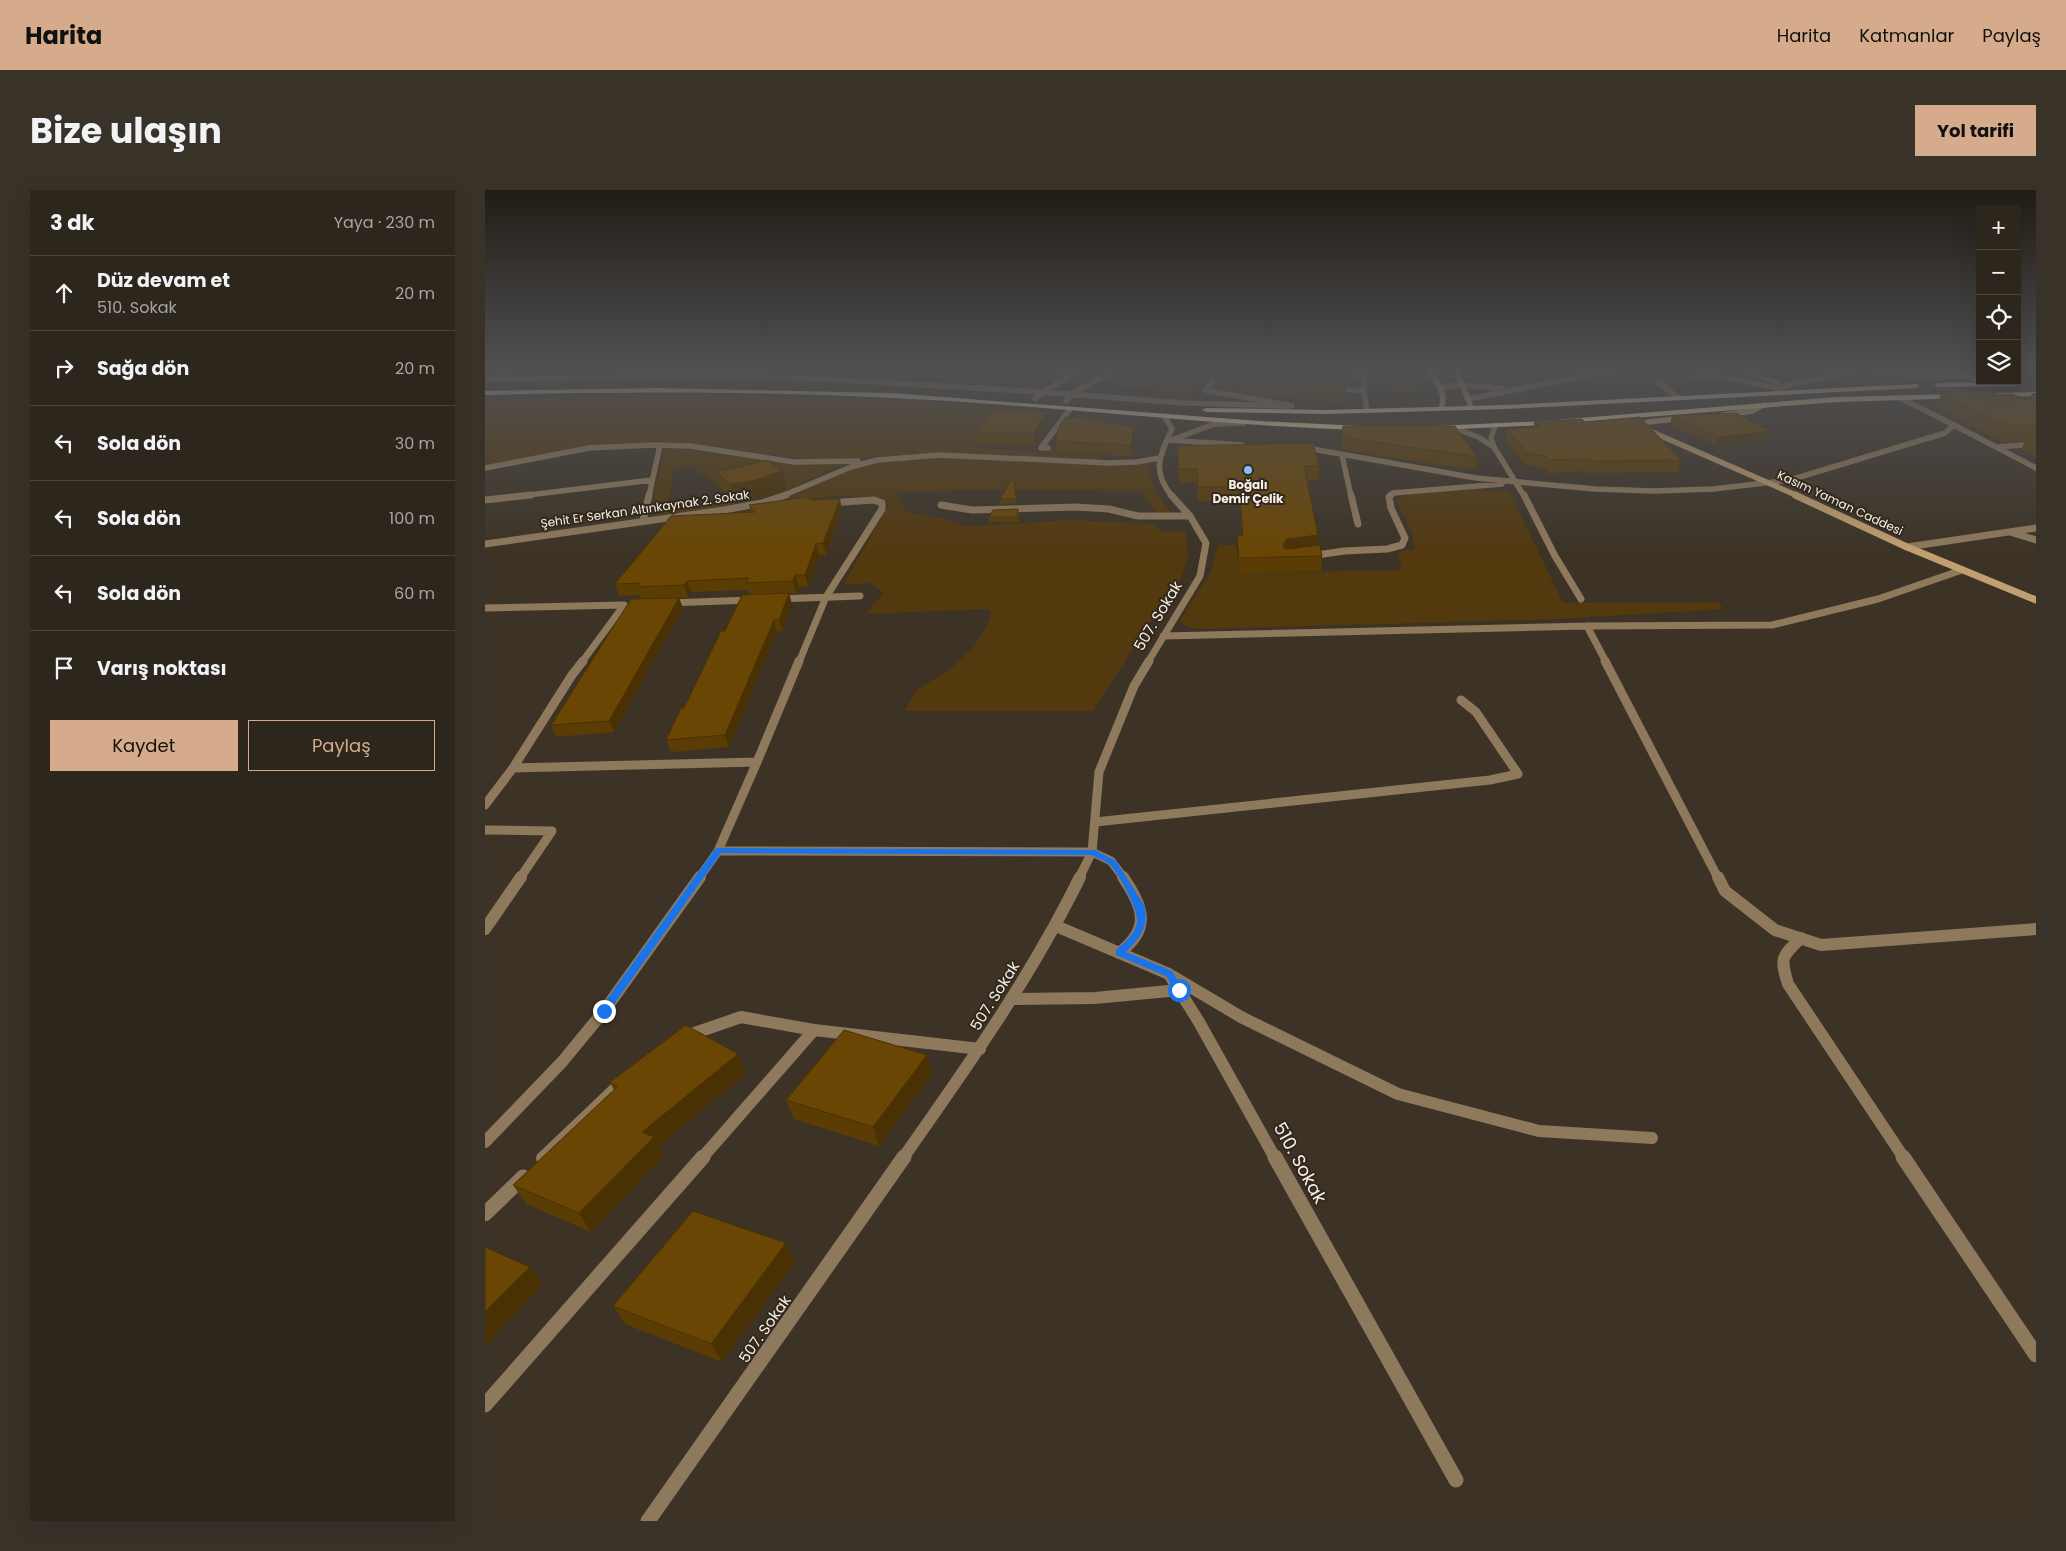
<!DOCTYPE html>
<html lang="tr">
<meta charset="utf-8">
<style>
body{margin:0;font-family:Poppins,sans-serif;background:#393229;color:#f1f3f6}
.controls{position:absolute;right:15px;top:15px;display:grid;overflow:hidden;border-radius:0px;box-shadow:0 5px 20px #0002}
.controls button{width:45px;height:45px;display:grid;place-items:center;padding:0;border:0;border-bottom:1px solid #48433b;background:#2d261c;color:#f1f3f6;font:25px sans-serif}
.stop{position:absolute;width:15px;height:15px;margin:-11px;border:4px solid #1a73e8;border-radius:50%;background:#fff}
.stop.end{background:#1a73e8;border-color:#fff;box-shadow:0 1px 5px #0008}
.list{margin:0;padding:0;list-style:none}
h2{display:flex;justify-content:space-between;align-items:center;height:65px;margin:0;padding:0 20px;font-size:21px}
h2 small{font-size:16px;font-weight:400;color:#a7a5a3}
.list li{display:grid;grid-template-columns:32px 1fr auto;gap:15px;align-items:center;box-sizing:border-box;height:75px;padding:0 20px;border-top:1px solid #48433b}
.list b{display:block;font-size:19px;white-space:nowrap}
.list p{margin:0;font-size:16px;white-space:nowrap;color:#a7a5a3}
.list em{font-size:16px;font-style:normal;color:#a7a5a3}
.actions{display:flex;gap:10px;padding:15px 20px}
.actions a{flex:1;padding:11px 0;border:1px solid #d6ab8b;border-radius:0px;text-align:center;font-size:18px;color:#d6ab8b}
.actions .main{background:#d6ab8b;color:#111}
.icon{flex:none;width:28px;height:28px;fill:none;stroke:currentColor;stroke-width:2;stroke-linecap:round;stroke-linejoin:round}
.map{position:relative;flex:none;width:1551px;height:1331px;overflow:hidden;border-radius:0px}
header{display:flex;align-items:center;gap:30px;box-sizing:border-box;height:70px;padding:0 25px;background:#d6ab8b;color:#111}
header strong{font-size:24px}
nav{display:flex;gap:28px;margin-inline-start:auto;font-size:18px}
.intro{display:flex;align-items:center;justify-content:space-between;box-sizing:border-box;height:120px;padding:0 30px}
h1{margin:0;font-size:35px}
.button{padding:12px 22px;border-radius:0px;background:#d6ab8b;color:#111;font-size:18px;font-weight:700}
main{display:flex;gap:30px;padding:0 30px}
aside{flex:1;background:#2d261c;border-radius:0px;box-shadow:0 5px 20px #0002}
.map>svg:first-child{display:block}
.green{fill:#53390e}
.lines{fill:none;stroke-linecap:round;stroke-linejoin:round}
.lane-far3{stroke:#8e795c;stroke-width:5.5}
.lane-far2{stroke:#8e795c;stroke-width:7}
.lane-far1{stroke:#8e795c;stroke-width:9}
.lane{stroke:#8e795c;stroke-width:12}
.street-far4{stroke:#8e795c;stroke-width:5.5}
.street-far3{stroke:#8e795c;stroke-width:7}
.street-far2{stroke:#8e795c;stroke-width:9}
.street-far1{stroke:#8e795c;stroke-width:12}
.street{stroke:#8e795c;stroke-width:15}
.secondary-far1{stroke:#c19f70;stroke-width:5.5}
.secondary{stroke:#c19f70;stroke-width:7}
.highway{fill:#fbdbb1;fill-rule:evenodd}
.wall{fill:#5b3c04}
.shaded-wall{fill:#4a3104}
.building{fill:#6a4605;stroke:#4a3104}
.route{fill:#1a73e8}
.poi-dot{fill:#88bafc;stroke:#32291c;stroke-width:2}
.labels{text-anchor:middle;stroke-width:4;stroke-linejoin:round;paint-order:stroke}
.far-poi-label{font-size:12px;font-weight:bold;fill:#f8f1e9;stroke:#32291c}
.far-street-label{font-size:12px;fill:#f8f1e9;stroke:#32291c}
.street-label{font-size:15px;fill:#f8f1e9;stroke:#32291c}
.near-street-label{font-size:18px;fill:#f8f1e9;stroke:#32291c}
</style>
<header>
<strong>Harita</strong>
<nav><a>Harita</a><a>Katmanlar</a><a>Paylaş</a></nav>
</header>
<div class="intro"><h1>Bize ulaşın</h1><a class="button">Yol tarifi</a></div>
<main>
<aside>
<h2>3 dk<small>Yaya · 230 m</small></h2>
<ul class="list">
<li><svg class="icon" aria-label="ahead" viewBox="0 0 24 24"><path d="M12 20V5M6 11l6-6 6 6"/></svg><div><b>Düz devam et</b><p>510. Sokak</p></div><em>20 m</em></li>
<li><svg class="icon" aria-label="right" viewBox="0 0 24 24"><path d="M7 20v-9h11M14 6l5 5-5 5"/></svg><div><b>Sağa dön</b></div><em>20 m</em></li>
<li><svg class="icon" aria-label="left" viewBox="0 0 24 24"><path d="M17 20v-9H6M10 6l-5 5 5 5"/></svg><div><b>Sola dön</b></div><em>30 m</em></li>
<li><svg class="icon" aria-label="left" viewBox="0 0 24 24"><path d="M17 20v-9H6M10 6l-5 5 5 5"/></svg><div><b>Sola dön</b></div><em>100 m</em></li>
<li><svg class="icon" aria-label="left" viewBox="0 0 24 24"><path d="M17 20v-9H6M10 6l-5 5 5 5"/></svg><div><b>Sola dön</b></div><em>60 m</em></li>
<li><svg class="icon" aria-label="arrive" viewBox="0 0 24 24"><path d="M6 21V4h12l-3 4 3 4H6"/></svg><div><b>Varış noktası</b></div></li>
</ul>
<div class="actions"><a class="main">Kaydet</a><a>Paylaş</a></div>
</aside>
<div class="map">
<svg width="1551" height="1331" viewBox="0 0 1551 1331">
<rect width="100%" height="100%" fill="#3c3326"/>
<path class="green" d="M92,207C234,205 377,205 518,217L491,256L501,259L614,265L613,270L460,263L330,270L207,254L108,256L0,277V210Z
M180,258L247,265L295,272H371L346,279L296,303H294L300,298L237,299L208,277L189,280L182,320L249,312L250,316L171,325L169,304Z
M463,267L555,273L663,275L670,300L686,323L672,325L656,301L500,300L411,302L421,322L455,328L484,337L585,330L669,334L677,342L701,341L703,366L694,393L671,422L608,521H420L430,501L466,478L489,457L505,429V419L381,424L398,403L386,393L358,395L405,313C391,303 331,304 316,312L257,320L296,311L364,280L390,273L433,268Z
M1024,301L1078,413L1232,412L1239,419L1072,429L718,439L706,438L697,434L696,429L725,383L733,355H750L752,360L754,383L917,380L913,362L930,358L927,343L911,310C929,296 998,301 1024,301Z"/>
<g class="lines">
<path class="lane-far3" d="M734,186L720,200L803,215
M1210,187L1225,186
M1173,192L1194,208
M1469,235L1551,278
M1512,257L1551,254
M563,258H556L585,219"/>
<path class="lane-far2" d="M456,315L487,320L591,317L624,319L653,326H705"/>
<path class="lane-far1" d="M607,662L626,671L639,688"/>
<path class="lane" d="M634,763C667,738 658,717 638,687
M526,809L610,808L694,800"/>
<path class="street-far4" d="M879,177V201L882,221
M1191,177L1297,199
M1254,177L1293,193L1291,198L1384,177
M1451,177L1472,183
M1377,179L1452,187L1480,185
M854,184L880,186
M12,186L34,177
M0,189L227,185L323,188L557,202L699,213L807,216
M849,198L879,201
M954,198L971,195L1016,198
M550,209L557,202L589,184L565,177
M983,209L1144,177
M581,211L587,204L635,177
M679,226L687,239C675,265 666,281 687,306
M1010,236L1006,248L1009,257L1039,306
M969,238L993,247L1009,257
M689,249L729,234L759,233
M683,250L757,255
M816,257L991,288L1110,299L1169,301L1228,299L1305,290L1460,243L1469,235L1414,207
M857,265L866,306
M0,278L104,258L168,255L205,256L309,272L373,271
M35,306L167,290
M164,306L175,255
M297,306L366,277L392,270L455,265L625,273L652,272L674,268
M905,306L908,303L1017,294"/>
<path class="street-far3" d="M866,305L873,334
M1039,305L1070,366L1096,409
M0,310L46,305
M158,331L164,305
M1528,343L1551,350
M0,354L239,320L277,313L301,305
M1422,357L1551,338
M825,366L859,361L902,359L917,355L920,348L906,318L904,307L906,305
M292,409L375,406
M182,413L267,410
M1,418L139,415L97,472
M1102,436L1121,472
M678,446L1102,436L1287,435L1393,409L1477,380
M314,472L341,407L397,319V313L389,310L342,313
M663,472L715,386L721,353L705,326L686,305"/>
<path class="street-far2" d="M98,471L87,485L28,578L272,572L233,661L607,662
M1120,471L1233,688
M272,572L314,471
M0,615L28,578
M610,632L1005,590L1033,584L991,522L976,510
M0,640L67,641L35,688
M214,688L233,661
M594,688L607,662L614,582L649,496L664,471"/>
<path class="street-far1" d="M1233,687L1240,701L1290,740L1336,755L1551,739
M571,736L684,784L714,832L790,968
M0,739L36,687
M1316,748C1296,767 1295,768 1303,794L1419,968
M687,786L756,827L913,904L1054,941L1167,948
M201,846L256,827L329,840L495,859
M0,952L77,872L119,821L215,687
M57,968L139,890
M217,968L329,840
M418,968C482,877 546,787 595,687"/>
<path class="street" d="M790,967L971,1290
M1418,967L1551,1165
M0,1024L38,987
M0,1215L218,967
M163,1331L419,967"/>
<path class="secondary-far1" d="M942,177C949,190 963,202 956,218
M970,177L986,217
M1480,185L1495,191
M1238,225L1268,221L1278,215
M1199,228L1163,232L1156,235L1158,238L1313,306"/>
<path class="secondary" d="M1310,305L1422,357L1551,410"/>
<path class="highway" d="M1527,192H1530V196L1453,197L1449,195L1453,193Z
M1430,194H1433V198L1019,219L841,224L721,222L717,220L721,218L841,220L1019,215Z
M174,198L406,203L774,231L878,236L882,238L878,240C739,236 602,220 464,211C309,201 155,201 0,205V201Z
M1551,202V206L1352,212L1058,235L951,240L947,238L951,236L1058,231L1352,207Z"/>
</g>
<path class="wall" d="M37,177H110L38,179Z
M482,177H569L570,183L557,194L484,187Z
M759,177H875L874,181L868,180L867,190L863,195L861,194L859,212L780,206L730,197L729,184L706,204L634,196L633,182L752,179L759,180Z
M895,177H930L937,187L936,201L903,202Z
M981,177H1107L1019,194L981,178Z
M1132,177H1211L1208,191L1182,193L1173,187L1170,189L1168,192L1147,194L1131,184Z
M1266,177H1333L1289,186Z
M1456,203L1513,205L1543,211L1547,203H1551V267L1536,260L1540,251L1517,252L1451,218Z
M1187,226L1283,249L1231,255L1185,235Z
M619,229V233L650,248L647,266L571,263L570,251Z
M1049,232H1100L1196,270L1193,282L1102,283L1101,281L1063,283L1059,278L1040,275L1020,251L1022,239L1049,238Z
M563,234L550,256L493,255L491,242Z
M858,236L992,267L991,280L857,260Z
M834,276V290H822L833,345L832,355L837,366L836,381L754,383L752,346H757L755,310L713,311L712,292L694,293L693,279Z
M297,281L302,299L276,308L251,312L237,299L231,282Z
M529,286L532,313L515,314V309Z
M326,310L357,319L341,365H334L323,396L314,397L311,403L265,405L263,400L206,402L203,407L194,408L198,418L129,542L71,547L66,535L157,409L155,405L134,406L130,394L266,322L264,315Z
M533,319L534,332H505L504,327Z
M307,414L297,441H292L244,557L186,562L181,550L240,441Z
M442,865L447,884L394,956L309,929L301,910Z
M261,883L174,956L179,966L106,1042L41,1014L28,995L129,900L125,892Z
M310,1072L237,1172L140,1134L128,1116Z"/>
<path class="shaded-wall" d="M0,177H22L14,180L0,181Z
M559,177H569L570,183L557,194L555,180Z
M720,177H735L729,183V184L706,204L705,190Z
M867,177H868L867,190L863,195L864,180Z
M1037,177H1107L1019,194L1021,180Z
M1172,177H1175L1173,187L1170,189L1168,192L1147,194L1150,180Z
M1211,177L1208,191L1182,193L1186,179Z
M1292,177H1333L1289,186Z
M861,189L860,204L859,212L860,197Z
M562,221L563,234L550,256L549,243Z
M649,237L650,248L647,266L646,255Z
M1285,241L1283,249L1231,255L1233,247Z
M297,281L302,299L276,308L251,312L246,294Z
M355,309L357,319L341,365L338,353Z
M833,345L832,359L802,364L798,354L802,349Z
M331,354L334,365L323,396L320,385Z
M310,385L314,397L311,403L308,391Z
M202,391L206,402L203,407L199,395Z
M304,403L307,414L297,441L294,430Z
M194,408L198,418L129,542L124,531Z
M289,430L292,441L244,557L240,545Z
M253,864L261,883L174,956L179,966L106,1042L94,1023L157,942Z
M442,865L447,884L394,956L388,937Z
M301,1053L310,1072L237,1172L226,1154Z
M45,1077L58,1095L0,1156V1122Z"/>
<path class="building" d="M523,177H559L555,180Z
M640,177H720L705,190L633,182Z
M735,177H745L747,178L861,189L860,197L780,191L729,183Z
M829,177H867L864,180Z
M901,177H930L937,187H904Z
M1014,177H1037L1021,180Z
M1145,177H1172L1171,178L1150,180Z
M1182,177H1211L1186,179Z
M1504,200L1513,205L1527,204L1551,214V235L1524,236L1456,203Z
M507,221H562L549,243L491,242Z
M1251,223L1285,241L1233,247L1187,226Z
M1155,227L1196,270L1104,271L1103,269L1065,270L1061,266L1042,263L1022,239L1056,237L1049,232L1097,229L1100,232Z
M580,228L619,229V232L649,237L646,255L570,251L575,235Z
M858,236H970L992,267L857,247Z
M1551,243V248L1543,244Z
M828,253L834,276H819L833,345L802,349L798,354L799,358L804,359L835,355L837,366L754,368L752,346H758L754,297H713L712,279H693V256Z
M283,270L297,281L271,290L246,294L231,282Z
M529,286L531,309H515Z
M322,307L326,310L355,309L338,353L331,354L320,385H310L308,391L261,393L264,388L202,391L199,395L152,397L155,393L130,394L186,326L271,322L264,315Z
M533,319V327H504L508,320Z
M304,403L294,430H289L240,545L181,550L196,518H199L236,441H240L257,405Z
M194,408L124,531L66,535L146,409Z
M201,835L253,864L157,942L169,947L94,1023L28,995L132,897L125,892Z
M359,840L442,865L388,937L301,910Z
M208,1021L301,1053L226,1154L128,1116Z
M0,1057L45,1077L0,1122Z"/>
<linearGradient id="sky" x2="0" y2="1"><stop stop-color="#211c15"/><stop offset="0.49" stop-color="#505052"/><stop offset="1" stop-color="#505052" stop-opacity="0"/></linearGradient>
<rect width="1551" height="363" fill="url(#sky)"/>
<path class="route" d="M233,658L610,660L631,671L659,715C665,735 655,749 641,762L687,781L699,800L694,803H691L681,786L631,765V760C640,752 649,745 652,733C655,722 632,680 624,674C619,670 612,668 606,665L236,663L122,824H115V819L230,659Z"/>
<circle class="poi-dot" cx="763" cy="280" r="5"/>
<g class="labels">
<g class="far-poi-label">
<text x="763" y="299">Boğalı<tspan x="763" dy="14">Demir Çelik</tspan></text>
</g>
<g class="far-street-label">
<text transform="translate(1355 313) rotate(25)" y="4">Kasım Yaman Caddesi</text>
<text transform="translate(160 319) rotate(-8)" y="4">Şehit Er Serkan Altınkaynak 2. Sokak</text>
</g>
<g class="street-label">
<text transform="translate(673 426) rotate(-59)" y="5">507. Sokak</text>
<text transform="translate(510 806) rotate(-58)" y="5">507. Sokak</text>
<text transform="translate(280 1139) rotate(-55)" y="5">507. Sokak</text>
</g>
<g class="near-street-label">
<text transform="translate(815 973) rotate(61)" y="6">510. Sokak</text>
</g>
</g>
</svg>
<div class="controls">
<button>+</button>
<button>−</button>
<button><svg class="icon" aria-label="locate" viewBox="0 0 24 24"><circle cx="12" cy="12" r="6"/><path d="M12 2v4M12 18v4M2 12h4M18 12h4"/></svg></button>
<button><svg class="icon" aria-label="layers" viewBox="0 0 24 24"><path d="M12 4l9 5-9 5-9-5zM3 14l9 5 9-5"/></svg></button>
</div>
<div class="stop" style="left:694px;top:800px"></div>
<div class="stop end" style="left:119px;top:821px"></div>
</div>
</main>
